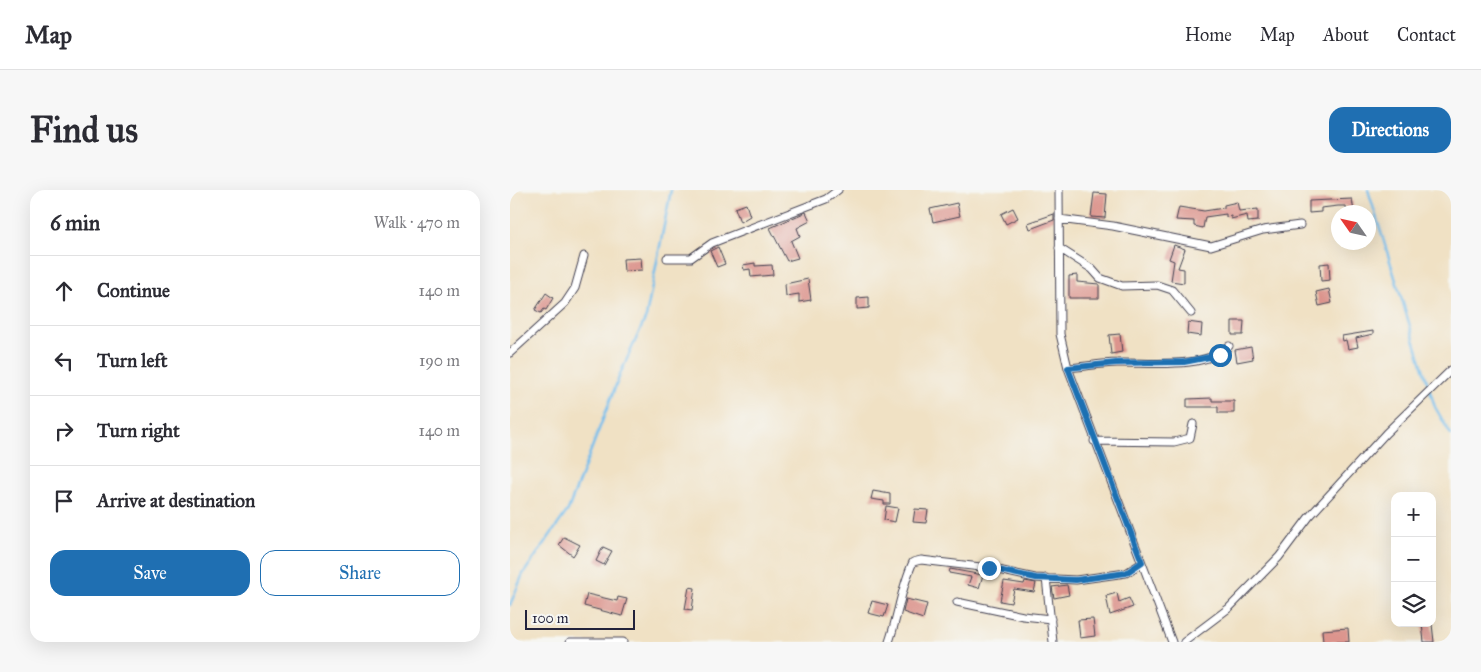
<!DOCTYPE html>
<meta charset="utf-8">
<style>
body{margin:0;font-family:"IM FELL Great Primer",serif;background:#f7f7f7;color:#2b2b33}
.controls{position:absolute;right:15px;bottom:15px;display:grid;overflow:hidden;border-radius:10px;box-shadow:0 5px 20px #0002}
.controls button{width:45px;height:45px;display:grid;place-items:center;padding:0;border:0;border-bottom:1px solid #e1e1e2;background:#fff;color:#2b2b33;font:25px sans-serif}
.compass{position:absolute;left:821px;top:15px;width:45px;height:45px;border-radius:50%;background:#fff;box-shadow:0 5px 20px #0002;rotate:304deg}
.scale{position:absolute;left:15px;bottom:12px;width:110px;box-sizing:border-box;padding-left:5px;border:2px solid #22223b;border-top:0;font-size:14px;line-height:18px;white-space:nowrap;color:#22223b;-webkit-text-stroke:4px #f6f6f2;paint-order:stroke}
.stop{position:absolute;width:15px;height:15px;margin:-11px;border:4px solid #1f6fb2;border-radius:50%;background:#fff}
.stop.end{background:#1f6fb2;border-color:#fff;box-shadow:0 1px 5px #0008}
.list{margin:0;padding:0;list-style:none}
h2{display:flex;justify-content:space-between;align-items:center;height:65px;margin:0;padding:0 20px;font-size:21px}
h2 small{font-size:16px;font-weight:400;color:#7c7c81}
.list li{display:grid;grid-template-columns:32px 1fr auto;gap:15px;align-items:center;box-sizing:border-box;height:70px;padding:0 20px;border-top:1px solid #e1e1e2}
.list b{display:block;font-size:19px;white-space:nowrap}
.list em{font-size:16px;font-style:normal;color:#7c7c81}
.actions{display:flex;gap:10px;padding:15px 20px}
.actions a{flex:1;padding:11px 0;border:1px solid #1f6fb2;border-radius:15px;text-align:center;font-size:18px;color:#1f6fb2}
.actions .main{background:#1f6fb2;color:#fff}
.icon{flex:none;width:28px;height:28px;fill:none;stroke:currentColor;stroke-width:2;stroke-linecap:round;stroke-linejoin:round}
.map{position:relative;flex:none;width:941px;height:452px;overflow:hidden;border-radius:15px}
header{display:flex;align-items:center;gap:30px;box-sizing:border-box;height:70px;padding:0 25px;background:#fff;border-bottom:1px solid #e1e1e2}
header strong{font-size:24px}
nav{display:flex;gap:28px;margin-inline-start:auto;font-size:18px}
.intro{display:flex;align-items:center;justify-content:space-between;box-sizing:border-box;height:120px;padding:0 30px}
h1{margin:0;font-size:35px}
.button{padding:12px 22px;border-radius:15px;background:#1f6fb2;color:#fff;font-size:18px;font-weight:700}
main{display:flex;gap:30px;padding:0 30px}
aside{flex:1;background:#fff;border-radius:15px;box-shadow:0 5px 20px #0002}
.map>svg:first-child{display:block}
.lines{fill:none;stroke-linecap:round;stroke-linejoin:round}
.stream{stroke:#74beed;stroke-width:2.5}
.building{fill:#dc948d}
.street-casing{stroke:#413f50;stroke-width:9}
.street{stroke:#fff;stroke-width:7}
.route{stroke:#1f6fb2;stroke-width:6}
</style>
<header>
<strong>Map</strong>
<nav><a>Home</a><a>Map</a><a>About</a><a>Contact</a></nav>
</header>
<div class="intro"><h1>Find us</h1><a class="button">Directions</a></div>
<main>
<aside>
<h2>6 min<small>Walk · 470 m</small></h2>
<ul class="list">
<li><svg class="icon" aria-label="ahead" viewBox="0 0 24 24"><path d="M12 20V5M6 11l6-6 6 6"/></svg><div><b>Continue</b></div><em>140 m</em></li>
<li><svg class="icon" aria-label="left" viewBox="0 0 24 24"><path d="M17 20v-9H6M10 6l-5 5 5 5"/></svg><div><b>Turn left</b></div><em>190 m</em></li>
<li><svg class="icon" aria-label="right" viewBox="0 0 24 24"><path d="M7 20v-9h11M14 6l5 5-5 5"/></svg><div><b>Turn right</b></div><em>140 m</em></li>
<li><svg class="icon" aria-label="arrive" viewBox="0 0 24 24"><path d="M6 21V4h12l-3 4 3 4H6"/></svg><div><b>Arrive at destination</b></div></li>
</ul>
<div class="actions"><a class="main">Save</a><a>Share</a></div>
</aside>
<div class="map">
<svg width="941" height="452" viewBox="0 0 941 452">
<rect width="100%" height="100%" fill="#f6f6f2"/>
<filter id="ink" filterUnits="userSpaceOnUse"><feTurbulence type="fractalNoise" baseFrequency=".02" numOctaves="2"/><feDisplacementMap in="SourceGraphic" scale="10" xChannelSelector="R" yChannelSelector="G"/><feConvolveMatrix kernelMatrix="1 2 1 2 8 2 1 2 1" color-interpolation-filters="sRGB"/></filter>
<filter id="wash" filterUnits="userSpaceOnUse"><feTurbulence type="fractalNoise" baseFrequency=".0096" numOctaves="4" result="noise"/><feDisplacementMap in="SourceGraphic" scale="20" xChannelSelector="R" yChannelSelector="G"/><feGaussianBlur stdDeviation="1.12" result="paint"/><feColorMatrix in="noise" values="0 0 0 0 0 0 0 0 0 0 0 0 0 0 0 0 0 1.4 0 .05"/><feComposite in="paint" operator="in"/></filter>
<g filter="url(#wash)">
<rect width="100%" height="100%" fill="#f0e1c4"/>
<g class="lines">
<path class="stream" d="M858,0L925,217L941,245
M0,415L13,384L58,320L111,182L136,127L161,0"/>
</g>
<g id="blocks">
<path class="building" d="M584,3L597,4L595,28L581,27Z
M842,9L844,22H837L836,16H828L811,18V22L799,23V11Z
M727,12L729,21L748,19V31L738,32L737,25L721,29V26L716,27V24L695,27L693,38L684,36V31L666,30L669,17L694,21L714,18V15Z
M447,13L450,26L423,32L420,19Z
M236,14L240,26L230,32L225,18Z
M503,18L508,28L496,34L491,24Z
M296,22L300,31L287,38L290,46L281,51L288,68L277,71L260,38Z
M544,24V30L520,39L518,33Z
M664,55L675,59L668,78L674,79V93L661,91L664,71L659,69Z
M208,57L215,74L207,77L200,61Z
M131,68L132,80L114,81L113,69Z
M245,73V76L262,75L263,85L241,87L240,79L234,80L233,75Z
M819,73L820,90L811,91L810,74Z
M567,85V92L589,94V108H559V86Z
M298,89L301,110L289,112V104L276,106L275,94Z
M819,99L822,113L809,116L806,102Z
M36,103L43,108L36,120L34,119L31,123L25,120Z
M359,107V118L347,119V108Z
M722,131H734L733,145H722Z
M678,132L692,134L691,146L677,144Z
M863,141V144L846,148L848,157L838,159L836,150L833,151L832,146Z
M610,144L612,162L601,164L599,145Z
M741,157L743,169L727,172L725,160Z
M702,208V211H724V223H708V217H677V209Z
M363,301L380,304V314H374V311L361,309Z
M376,316L388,318L385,332L374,330Z
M405,319L418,320L416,333L403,332Z
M54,347L70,355L63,366L49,355Z
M93,357L102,361L94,375L86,371Z
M440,379L473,385L469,398L458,395L461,387L439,383Z
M494,391L514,394L515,391L526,393L524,402L504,399L501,413L490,411Z
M557,395L559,405L544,408L542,397Z
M179,397L185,398L182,420L175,419Z
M607,403L609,412L619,408L623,417L600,425L596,406Z
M77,404L107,411L108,407L117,409L112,426L74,416Z
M396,409L417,414L413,429L393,422Z
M362,411L378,415L374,427L358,423Z
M583,429L585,446L570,448L568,430Z
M912,434H922L924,452H914Z
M838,438L839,452H813L812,440Z"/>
</g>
</g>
<g filter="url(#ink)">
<use href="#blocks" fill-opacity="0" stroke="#413f50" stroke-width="1"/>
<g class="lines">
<g class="street-casing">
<path id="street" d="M549,0L550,144L558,178L662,452
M549,29L603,36L701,56L753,40L790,35
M549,58L582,79L590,88L612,96L647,95L662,100L681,123
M157,68H181L202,53L316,9L328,0
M0,163L55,113L65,98L74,66
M558,178C574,177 591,173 607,173C639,172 695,180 719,156
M584,251L664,252L680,248L683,234
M536,388L543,452
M447,412L513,426L541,429
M60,452H113
M379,452C388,426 391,398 403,372L411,370L479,378L525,388L566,390L616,383L632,373
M674,452L719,418L769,367L799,327L876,243L941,180"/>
</g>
<use href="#street" class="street"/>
</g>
</g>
<g class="lines" filter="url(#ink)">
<path class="route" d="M479,378L526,388L566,390L616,383L632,372L558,178L606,173L674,172L710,165"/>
</g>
</svg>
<div class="controls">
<button>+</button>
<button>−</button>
<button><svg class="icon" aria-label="layers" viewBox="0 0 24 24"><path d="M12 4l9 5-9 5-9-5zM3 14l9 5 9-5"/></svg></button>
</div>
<svg class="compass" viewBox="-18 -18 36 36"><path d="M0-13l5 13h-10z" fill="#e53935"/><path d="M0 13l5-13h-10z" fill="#7c7c81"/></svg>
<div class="scale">100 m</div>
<div class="stop" style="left:710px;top:165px"></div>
<div class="stop end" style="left:479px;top:378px"></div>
</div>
</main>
